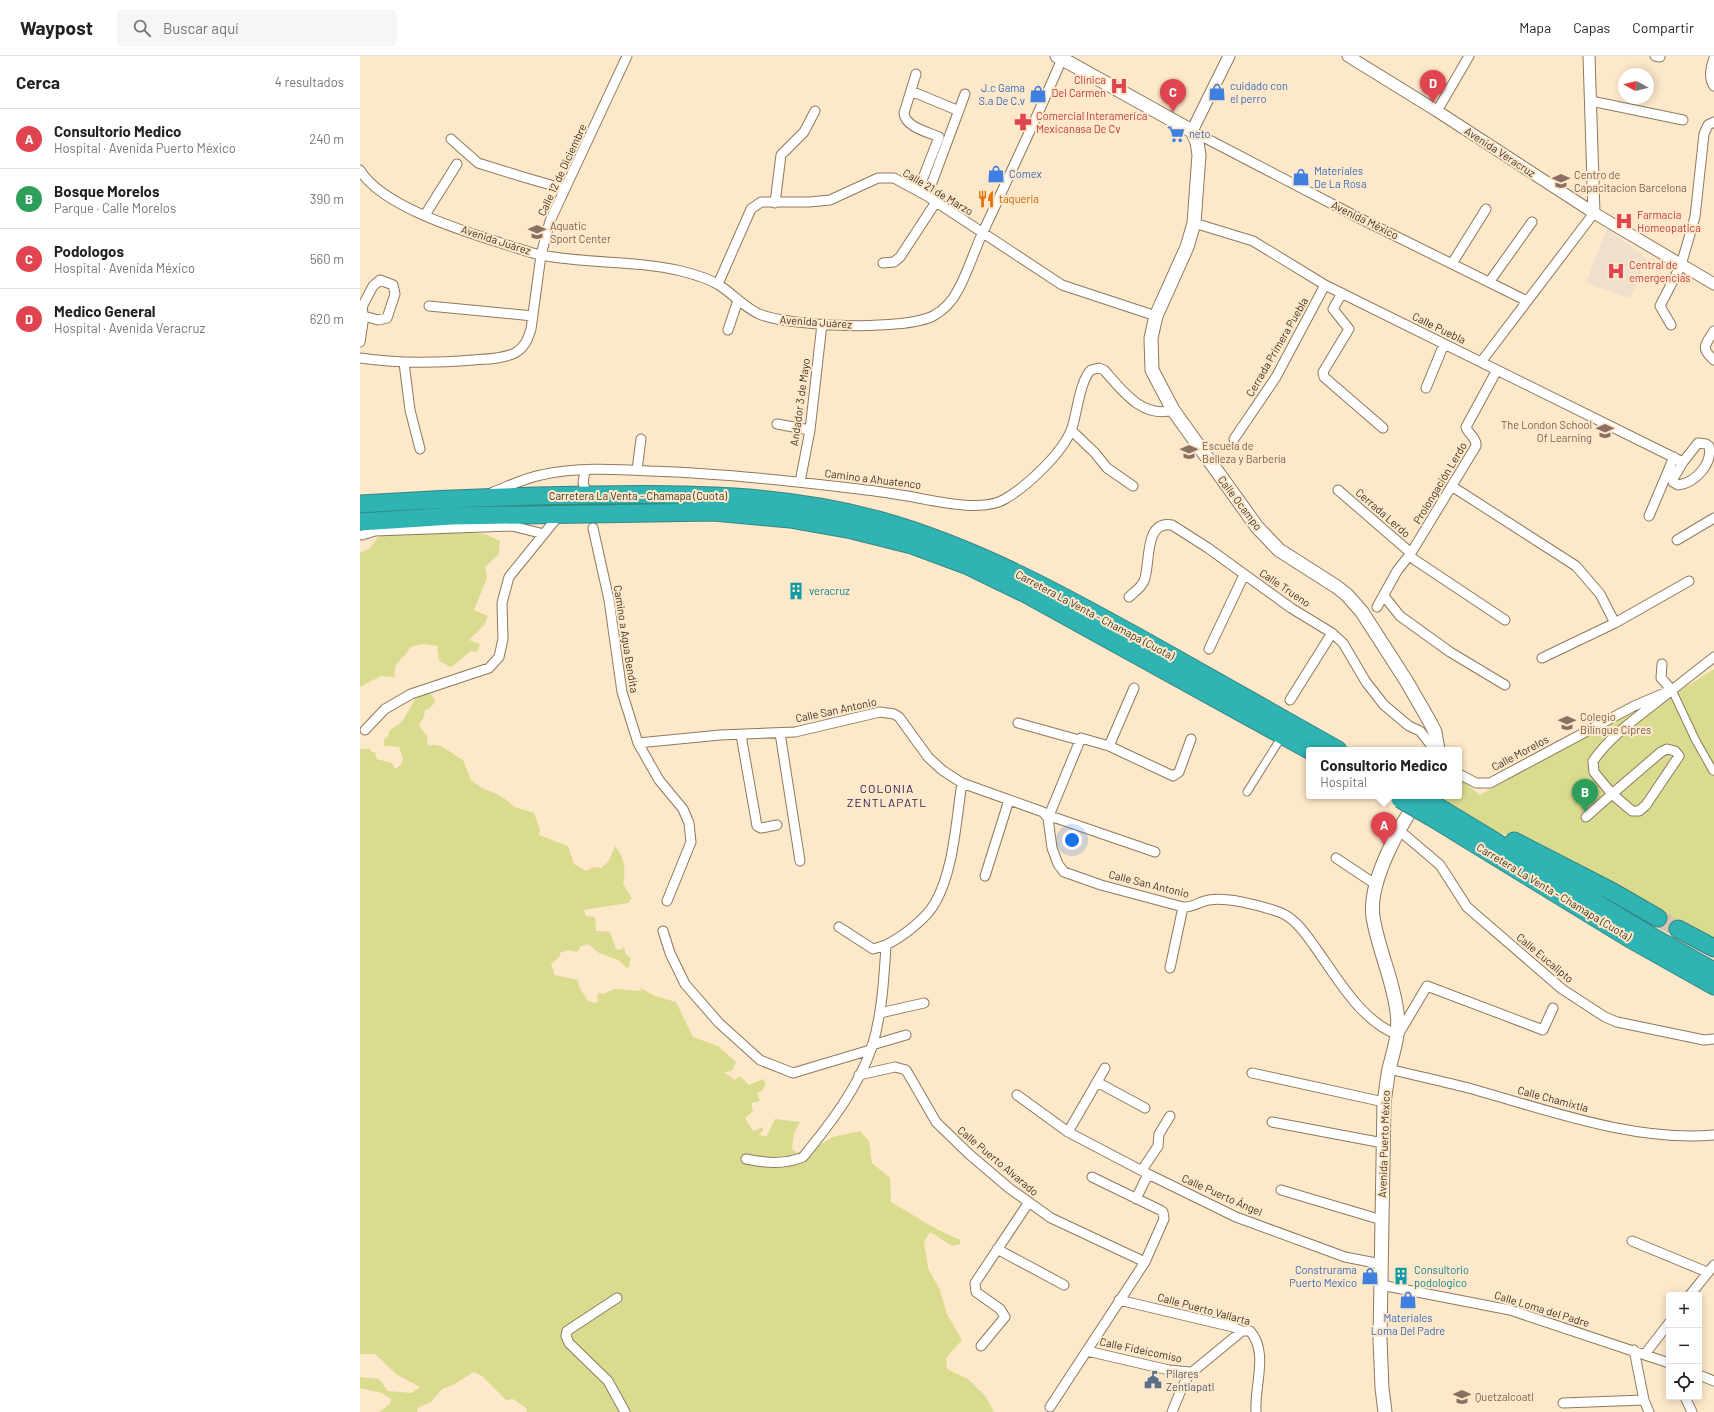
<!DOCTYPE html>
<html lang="es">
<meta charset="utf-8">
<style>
body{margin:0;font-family:Barlow,sans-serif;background:#f6f6f6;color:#222}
.controls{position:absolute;right:12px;bottom:12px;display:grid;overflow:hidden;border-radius:4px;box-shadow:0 2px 10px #0003}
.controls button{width:36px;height:36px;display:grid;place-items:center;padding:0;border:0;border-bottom:1px solid #e0e0e0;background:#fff;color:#222;font:20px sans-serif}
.compass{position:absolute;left:1258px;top:12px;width:36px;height:36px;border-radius:50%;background:#fff;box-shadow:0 2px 10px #0003;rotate:278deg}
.you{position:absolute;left:712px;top:784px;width:14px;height:14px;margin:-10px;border:3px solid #fff;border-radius:50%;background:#1a73e8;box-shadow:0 0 0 6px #1a73e833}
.badge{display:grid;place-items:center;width:26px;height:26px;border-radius:50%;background:#db2777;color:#fff;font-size:13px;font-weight:700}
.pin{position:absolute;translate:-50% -33px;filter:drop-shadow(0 1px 2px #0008)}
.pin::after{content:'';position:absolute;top:21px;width:14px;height:12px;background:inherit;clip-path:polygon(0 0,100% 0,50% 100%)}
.popup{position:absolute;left:946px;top:691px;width:156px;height:52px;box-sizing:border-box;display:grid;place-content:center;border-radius:4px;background:#fff;filter:drop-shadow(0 1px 3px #0005);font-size:13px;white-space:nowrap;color:#767676}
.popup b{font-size:15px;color:#222}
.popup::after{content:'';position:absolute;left:50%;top:100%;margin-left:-8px;border:8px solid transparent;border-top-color:#fff}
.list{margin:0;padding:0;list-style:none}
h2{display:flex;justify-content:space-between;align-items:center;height:52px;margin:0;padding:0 16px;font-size:17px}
h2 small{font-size:13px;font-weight:400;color:#767676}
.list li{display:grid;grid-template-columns:26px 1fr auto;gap:12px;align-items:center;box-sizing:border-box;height:60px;padding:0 16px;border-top:1px solid #e0e0e0}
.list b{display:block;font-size:15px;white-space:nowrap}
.list p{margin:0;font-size:13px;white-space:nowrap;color:#767676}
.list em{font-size:13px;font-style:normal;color:#767676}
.icon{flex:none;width:22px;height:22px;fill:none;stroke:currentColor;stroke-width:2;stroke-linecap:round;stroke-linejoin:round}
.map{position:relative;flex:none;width:1354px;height:1356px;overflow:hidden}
header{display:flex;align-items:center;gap:24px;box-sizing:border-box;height:56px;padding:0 20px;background:#fff;border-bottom:1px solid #e0e0e0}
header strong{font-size:19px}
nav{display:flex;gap:22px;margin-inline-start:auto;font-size:14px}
.search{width:280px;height:36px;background:#f6f6f6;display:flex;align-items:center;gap:10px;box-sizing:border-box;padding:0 14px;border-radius:4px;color:#767676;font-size:15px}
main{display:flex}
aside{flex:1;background:#fff}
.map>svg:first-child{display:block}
.medical{fill:#efdfcd}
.green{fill:#d9dc8f}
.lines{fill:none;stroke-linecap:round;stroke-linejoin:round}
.motorway-tunnel{stroke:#d7c4aa;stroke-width:17;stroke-dasharray:17 8;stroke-linecap:butt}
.pedestrian-casing{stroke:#8d795d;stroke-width:9}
.minor-casing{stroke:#8d795d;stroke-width:11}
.tertiary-casing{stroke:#8d795d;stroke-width:13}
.secondary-casing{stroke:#8d795d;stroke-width:15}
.motorway-casing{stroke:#348682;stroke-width:19}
.pedestrian{stroke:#fff;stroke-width:7}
.minor{stroke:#fff;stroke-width:9}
.tertiary{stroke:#fff;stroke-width:11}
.secondary{stroke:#fff;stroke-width:13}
.motorway{stroke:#30b3b3;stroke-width:17}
.motorway-bridge-casing{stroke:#348682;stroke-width:19;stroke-linecap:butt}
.motorway-bridge{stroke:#30b3b3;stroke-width:17}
.labels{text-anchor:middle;stroke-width:4;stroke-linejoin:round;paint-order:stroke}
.health-label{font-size:11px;fill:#be3a42;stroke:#fee8ca;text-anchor:start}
.shop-label{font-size:11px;fill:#366cbe;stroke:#fee8ca;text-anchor:start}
.street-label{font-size:11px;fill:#3c3328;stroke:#fee8ca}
.education-label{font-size:11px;fill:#785e54;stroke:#fee8ca;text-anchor:start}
.food-label{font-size:11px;fill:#c56008;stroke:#fee8ca;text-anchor:start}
.culture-label{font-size:11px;fill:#0d838f;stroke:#fee8ca;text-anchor:start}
.service-label{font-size:11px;fill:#4e5e75;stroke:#fee8ca;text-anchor:start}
.neighbourhood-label{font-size:12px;letter-spacing:1px;fill:#2f1a54;stroke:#fee8ca}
</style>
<header>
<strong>Waypost</strong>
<div class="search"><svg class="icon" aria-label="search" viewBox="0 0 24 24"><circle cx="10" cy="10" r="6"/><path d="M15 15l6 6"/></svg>Buscar aquí</div>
<nav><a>Mapa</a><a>Capas</a><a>Compartir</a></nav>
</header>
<main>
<aside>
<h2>Cerca<small>4 resultados</small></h2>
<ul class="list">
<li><span class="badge" style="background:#e0444e">A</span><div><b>Consultorio Medico</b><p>Hospital · Avenida Puerto México</p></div><em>240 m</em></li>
<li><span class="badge" style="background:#2e9e5b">B</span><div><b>Bosque Morelos</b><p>Parque · Calle Morelos</p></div><em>390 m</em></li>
<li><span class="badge" style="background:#e0444e">C</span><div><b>Podologos</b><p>Hospital · Avenida México</p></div><em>560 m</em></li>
<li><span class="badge" style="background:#e0444e">D</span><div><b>Medico General</b><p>Hospital · Avenida Veracruz</p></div><em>620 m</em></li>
</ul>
</aside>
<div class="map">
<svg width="1354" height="1356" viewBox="0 0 1354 1356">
<rect width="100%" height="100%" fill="#fee8ca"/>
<path class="medical" d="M1247,172L1287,203L1270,242L1226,227Z"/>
<path class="green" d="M90,474L125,478L140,485L139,498L125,511L127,522L114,554L128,560L124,569L109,584L120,588L117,596L111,595L91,611L79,605L77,590L63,588L50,591C45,603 32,606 35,621L21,620L0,631V497L10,492L17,482L25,478L42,480Z
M1354,613V885L1262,832L1153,781L1124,772L1070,740H1099V722L1120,739L1208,688L1314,638Z
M68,635L76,645L69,653L65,654L64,660L59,670L67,680L68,690C83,685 90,698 103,704L111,724L122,732L141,740L155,751L174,757L180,774L179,779L208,790L214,808L226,815L234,811L241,812L249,805L255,790C265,803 266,812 263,828L272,842L268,847L224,854L226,860L235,861L236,875L250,876L256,893L260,894L264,891L266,899L271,902L268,913L258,904L239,897L228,888L221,890L217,896L208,894L200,897V900L191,908L195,919L218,924L219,931L228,945L237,947L238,937L244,938L254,933L282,935L279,931L295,940L316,946L333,981L358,990L376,1006L372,1015L364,1016L375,1024L380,1020L389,1029L403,1023L406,1027L402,1035L397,1037L400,1045L391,1047L393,1055L385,1062L393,1075L403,1071V1075L399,1078L406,1081L415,1063L440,1066L434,1078L432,1093L439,1098L451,1094L473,1081L500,1075L509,1085L512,1107L530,1122L531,1146C553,1159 576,1174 600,1184V1188L592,1190L570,1176L564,1186L568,1212L580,1234L587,1258L602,1284L586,1302L587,1313L608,1323L626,1341L634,1356H167L166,1352L153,1343L146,1344L122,1320L114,1316L91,1330L82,1333L71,1346L58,1352L57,1356H19L30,1348L31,1343L22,1337L0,1332V1321L19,1323L28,1335L51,1337L60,1331L36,1318L15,1298H0V693H11V696H15L17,703L32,707L35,713L41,709L43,702L39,691L24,690V683L28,681C28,671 38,671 42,665C47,658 51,650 55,643L54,638Z"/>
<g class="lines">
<path class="motorway-tunnel" d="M1298,862L1318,873"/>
<g class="pedestrian-casing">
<path id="pedestrian" d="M1312,634L1335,683L1353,715
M887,736L919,685"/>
</g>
<g class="minor-casing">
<path id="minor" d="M1295,0L1300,1
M1354,2C1351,11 1348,22 1354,30
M556,18L544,57C545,71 568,76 579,81L558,135
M551,35L599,55
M1231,45L1323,64
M1077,55L1109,0
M832,75L999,162L1167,245
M91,83L118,107L163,121L205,133
M0,114C22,151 106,176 147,189C158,192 170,197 181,199C227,208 275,204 321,215C333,218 348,222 359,229C373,238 384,251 399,258C430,271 544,275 573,260C584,254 593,244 598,234C608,216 614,195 623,176C650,118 677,61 702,3
M567,140L605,38
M415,147L421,99L444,76L455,55
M65,159L97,108
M834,167L893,185L965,229L1323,406L1338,387L1346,388L1349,390C1353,408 1335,427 1318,429L1313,426V423L1323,406
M1093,206L1126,153
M523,207L534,206L540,201L576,146
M1130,225L1172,166
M358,228L391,153L401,146H449L470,144L518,122H534L567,140L702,229L796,260
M982,237L973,253L989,273L963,316L964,321L1023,372
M69,250L173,260
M1311,269L1300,250L1321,209L1335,161L1344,78L1348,69L1354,66
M368,274L378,244
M1354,275C1345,289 1340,292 1354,304
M0,286L4,260L2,255L3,249L13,230L20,224L33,229L35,238L27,262L18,264L4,260
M0,302C38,308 75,307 113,304C127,303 142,303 155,297C165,291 168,283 171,273L181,199L190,165L267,0
M1121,306L1234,157
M44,307L50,354L60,393
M1066,332L1084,288
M417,368L450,374
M711,374L735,397L747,412L773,430
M874,383L916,321L965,229
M225,414L223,427L226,435
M277,414L281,383
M440,426L450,374L462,268
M1093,431L1216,510L1240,538L1255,567
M978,434L1051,497
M133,436C149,430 165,422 181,419C216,411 254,413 290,415C357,417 424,424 490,432C507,434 524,436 541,439C569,443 620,458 645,443C667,430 703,397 712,372C717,357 720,324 731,314L739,312L744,314C762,334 782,363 813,354
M1289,460L1314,401
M233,472L249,544L262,636L278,687L299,724L323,753L329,767L331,786L307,845
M2,479L15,475L152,470L184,478
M1317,484L1354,462
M1049,500L1145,564
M1024,540L1040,560L1090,596L1145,629
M769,541C774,536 781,532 784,525C791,509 783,464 812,469L848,492L931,552L972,577L983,587L1006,626L1024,649L1049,670L1060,675L1075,694
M1017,551L1037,515L1051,497L1116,390C1117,382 1108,378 1106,371L1137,314
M849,593L884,519
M1182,602L1255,567L1329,525
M930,644L972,577
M658,667L719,684
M5,674L25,653L51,638L129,612L139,601L143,583L142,547L149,521L196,463
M420,677L440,805
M381,679L397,770L401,772L417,769
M278,687L360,679L435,676L520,656L534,658L539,661L568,701L582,714L602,727L683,756L688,762L692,792L698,808L704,816L741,829L823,851C833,852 840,845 849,844C867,841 898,849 916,855C934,860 945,877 955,891C978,923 1001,965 1038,979L1067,930L1183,974L1193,952
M749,690L774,632
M1307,693L1315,695L1319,700L1286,749L1279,755H1272L1252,738L1301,696Z
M1099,718L1116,727H1130L1274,650L1312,634L1354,601
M1226,761L1252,738L1234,716L1233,705C1253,676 1285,656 1312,634L1301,622L1302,608
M1040,775L1080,809L1107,851L1202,933L1245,961L1257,966L1344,984L1354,983
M795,796L696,762H688L721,682L749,690L813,720L819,716L831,683
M976,802L1015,828
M625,820L649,744
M479,871L513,893L526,889
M303,875L310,897L325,928L359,967L400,1004L433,1017L510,994
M810,912L823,851
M520,957L564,947
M512,989L546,979
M745,1012L708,1076L788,1118L876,1161L985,1201L1021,1208
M1029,1013C1057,1020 1085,1026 1112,1033C1188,1054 1274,1086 1354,1079
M892,1017L1024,1046
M499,1019L535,1011L546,1014L576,1066L609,1098L649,1132L691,1162L785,1206
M737,1026L785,1052
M657,1039L708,1076
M912,1066L1023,1087
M386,1103C406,1107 423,1109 443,1101C470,1068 498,1032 512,991C522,958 524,923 526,889C542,881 566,863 575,847C594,814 596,764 602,727
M782,1114L798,1090L799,1078L810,1060
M921,1134L1022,1164
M776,1143L788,1118
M1272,1185L1347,1216
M637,1193L704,1229
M1021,1229L1150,1254L1309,1307
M1330,1239L1354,1209
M257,1242L207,1275L206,1280L209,1287L248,1325L265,1356
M759,1244L873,1271L882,1275H890C909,1296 894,1331 896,1356
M621,1290L645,1261L640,1253L616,1236L615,1227L669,1146
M1274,1294L1284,1344L1289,1356
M727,1295L809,1314L830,1316
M1285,1298L1309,1267
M1339,1319L1354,1325
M1325,1341L1332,1356
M1203,1347L1284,1344
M690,1351L785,1206L804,1163L803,1156L800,1154L732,1121
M812,1356L821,1334L830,1316L831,1317L882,1275"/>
</g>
<g class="tertiary-casing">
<path id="tertiary" d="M988,0L1077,55L1234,157L1354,228
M1229,0L1234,157
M832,75L869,0"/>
</g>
<g class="secondary-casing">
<path id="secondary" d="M697,0L832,75L837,86L839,99L834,167L827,191L796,260L791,282L792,314L813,354L897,471L919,494L977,531L987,539L1002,556L1047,626L1070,666L1075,676L1078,694
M1025,1356L1022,1332L1020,1283L1024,1046C1026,1035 1027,1023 1029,1013C1034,993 1040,977 1037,956C1033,923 1018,893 1013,861C1008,827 1038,772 1058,744"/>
</g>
<g class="motorway-casing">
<path id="motorway" d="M0,448C76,443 152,440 229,439C325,437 424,438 518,464C616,491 704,540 792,589C854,624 916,659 978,694
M0,466L92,460L354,456L430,463L492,474L552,489L606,509L666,538L949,694
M1075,749L1291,880L1354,915
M1071,761L1267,881L1354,930
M1154,785L1253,836L1298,862
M1318,873L1354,892"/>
</g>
<use href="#pedestrian" class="pedestrian"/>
<use href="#minor" class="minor"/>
<use href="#tertiary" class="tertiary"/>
<use href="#secondary" class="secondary"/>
<use href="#motorway" class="motorway"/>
<g class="motorway-bridge-casing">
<path id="motorway-bridge" d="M1059,740L1075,749
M1040,743L1071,761"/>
</g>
<use href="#motorway-bridge" class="motorway-bridge"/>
</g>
<defs>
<g id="hospital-bare" transform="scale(1.38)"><path d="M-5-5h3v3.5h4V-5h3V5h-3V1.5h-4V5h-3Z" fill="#e0444e" stroke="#fee8ca" stroke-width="2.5" paint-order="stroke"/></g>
<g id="shop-bare" transform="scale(1.38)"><path d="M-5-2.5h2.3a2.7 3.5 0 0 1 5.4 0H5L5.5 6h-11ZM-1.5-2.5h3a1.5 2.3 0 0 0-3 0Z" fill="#3f7fe0" stroke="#fee8ca" stroke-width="2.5" paint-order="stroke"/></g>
<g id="pharmacy-bare" transform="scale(1.38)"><path d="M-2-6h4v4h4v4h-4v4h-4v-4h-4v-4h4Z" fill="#e0444e" stroke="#fee8ca" stroke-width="2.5" paint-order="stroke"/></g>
<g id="supermarket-bare" transform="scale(1.38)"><path d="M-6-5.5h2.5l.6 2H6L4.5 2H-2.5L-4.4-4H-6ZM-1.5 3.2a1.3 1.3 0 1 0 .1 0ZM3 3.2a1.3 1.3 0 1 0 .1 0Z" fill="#3f7fe0" stroke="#fee8ca" stroke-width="2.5" paint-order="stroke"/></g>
<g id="university-bare" transform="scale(1.38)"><path d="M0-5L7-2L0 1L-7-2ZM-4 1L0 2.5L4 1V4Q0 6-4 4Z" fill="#8d6e63" stroke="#fee8ca" stroke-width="2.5" paint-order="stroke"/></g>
<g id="restaurant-bare" transform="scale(1.38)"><path d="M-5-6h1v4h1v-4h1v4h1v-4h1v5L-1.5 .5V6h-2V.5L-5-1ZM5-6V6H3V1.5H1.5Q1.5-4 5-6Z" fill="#e8710a" stroke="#fee8ca" stroke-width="2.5" paint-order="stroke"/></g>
<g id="school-bare" transform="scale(1.38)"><path d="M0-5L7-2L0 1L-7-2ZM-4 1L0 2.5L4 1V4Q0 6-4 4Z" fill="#8d6e63" stroke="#fee8ca" stroke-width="2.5" paint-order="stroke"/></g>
<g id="building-bare" transform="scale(1.38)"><path d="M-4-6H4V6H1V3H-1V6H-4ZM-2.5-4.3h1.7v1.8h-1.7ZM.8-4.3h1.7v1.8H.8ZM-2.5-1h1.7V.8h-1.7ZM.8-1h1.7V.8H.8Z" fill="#0f9aa8" stroke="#fee8ca" stroke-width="2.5" paint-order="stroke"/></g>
<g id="civic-bare" transform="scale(1.38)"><path d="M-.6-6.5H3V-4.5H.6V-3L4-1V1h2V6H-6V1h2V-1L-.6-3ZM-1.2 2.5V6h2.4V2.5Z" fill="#5c6f8a" stroke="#fee8ca" stroke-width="2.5" paint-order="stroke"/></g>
</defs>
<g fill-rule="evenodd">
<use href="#hospital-bare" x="759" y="30"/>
<use href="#shop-bare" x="857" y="36"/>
<use href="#shop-bare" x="678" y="38"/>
<use href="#pharmacy-bare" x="663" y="66"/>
<use href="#supermarket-bare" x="816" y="78"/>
<use href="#shop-bare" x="636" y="118"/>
<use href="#shop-bare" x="941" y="121"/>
<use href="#university-bare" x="1201" y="125"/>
<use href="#restaurant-bare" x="626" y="143"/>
<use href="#hospital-bare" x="1264" y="165"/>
<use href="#school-bare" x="177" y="176"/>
<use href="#hospital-bare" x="1256" y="215"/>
<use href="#school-bare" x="1245" y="375"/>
<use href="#university-bare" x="829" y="396"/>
<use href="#building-bare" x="436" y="535"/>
<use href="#school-bare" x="1207" y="667"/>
<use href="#shop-bare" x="1010" y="1220"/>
<use href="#building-bare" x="1041" y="1220"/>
<use href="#shop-bare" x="1048" y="1244"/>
<use href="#civic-bare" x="793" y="1324"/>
<use href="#school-bare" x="1102" y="1341"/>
</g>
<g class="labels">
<g class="health-label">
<text x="746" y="28" text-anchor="end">Clinica<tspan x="746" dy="13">Del Carmen</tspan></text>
<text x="676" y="64">Comercial Interamerica<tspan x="676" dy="13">Mexicanasa De Cv</tspan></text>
<text x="1277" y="163">Farmacia<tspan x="1277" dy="13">Homeopatica</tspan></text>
<text x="1269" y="213">Central de<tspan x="1269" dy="13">emergencias</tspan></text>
</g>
<g class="shop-label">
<text x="870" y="34">cuidado con<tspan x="870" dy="13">el perro</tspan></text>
<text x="665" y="36" text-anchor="end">J.c Gama<tspan x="665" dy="13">S.a De C.v</tspan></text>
<text x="829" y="82">neto</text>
<text x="954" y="119">Materiales<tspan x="954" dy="13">De La Rosa</tspan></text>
<text x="649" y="122">Comex</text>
<text x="997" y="1218" text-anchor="end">Construrama<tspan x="997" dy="13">Puerto Mexico</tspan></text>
<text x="1048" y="1266" text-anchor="middle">Materiales<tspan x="1048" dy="13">Loma Del Padre</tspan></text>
</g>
<g class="street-label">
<text transform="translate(1140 96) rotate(33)" y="4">Avenida Veracruz</text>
<text transform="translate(202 114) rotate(-65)" y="4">Calle 12 de Diciembre</text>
<text transform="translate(578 136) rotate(31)" y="4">Calle 21 de Marzo</text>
<text transform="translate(1005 164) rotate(26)" y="4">Avenida México</text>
<text transform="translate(136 184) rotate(18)" y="4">Avenida Juárez</text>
<text transform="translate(456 266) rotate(4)" y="4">Avenida Juárez</text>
<text transform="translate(1079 272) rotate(26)" y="4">Calle Puebla</text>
<text transform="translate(917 291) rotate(-60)" y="4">Cerrada Primera Puebla</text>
<text transform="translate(440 346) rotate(-82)" y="4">Andador 3 de Mayo</text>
<text transform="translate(513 423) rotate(7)" y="4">Camino a Ahuatenco</text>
<text transform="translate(1080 427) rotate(-59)" y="4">Prolongación Lerdo</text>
<text x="278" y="444">Carretera La Venta - Chamapa (Cuota)</text>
<text transform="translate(880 447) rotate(53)" y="4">Calle Ocampo</text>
<text transform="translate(1023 457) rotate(41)" y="4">Cerrada Lerdo</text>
<text transform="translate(925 532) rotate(34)" y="4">Calle Trueno</text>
<text transform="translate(735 559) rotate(28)" y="4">Carretera La Venta - Chamapa (Cuota)</text>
<text transform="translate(266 583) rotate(81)" y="4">Camino a Agua Bendita</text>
<text transform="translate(476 654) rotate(-12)" y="4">Calle San Antonio</text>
<text transform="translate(1160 697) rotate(-28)" y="4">Calle Morelos</text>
<text transform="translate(789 828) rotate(14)" y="4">Calle San Antonio</text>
<text transform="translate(1194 836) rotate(31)" y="4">Carretera La Venta - Chamapa (Cuota)</text>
<text transform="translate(1185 902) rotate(40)" y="4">Calle Eucalipto</text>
<text transform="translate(1193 1043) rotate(15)" y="4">Calle Chamixtla</text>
<text transform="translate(1024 1088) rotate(-88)" y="4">Avenida Puerto México</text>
<text transform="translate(638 1105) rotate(40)" y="4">Calle Puerto Alvarado</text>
<text transform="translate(862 1139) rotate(24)" y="4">Calle Puerto Ángel</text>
<text transform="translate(844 1253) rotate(15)" y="4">Calle Puerto Vallarta</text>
<text transform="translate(1182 1253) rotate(17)" y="4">Calle Loma del Padre</text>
<text transform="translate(781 1294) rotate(12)" y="4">Calle Fideicomiso</text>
</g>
<g class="education-label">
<text x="1214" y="123">Centro de<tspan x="1214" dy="13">Capacitacion Barcelona</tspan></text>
<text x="190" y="174">Aquatic<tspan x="190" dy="13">Sport Center</tspan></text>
<text x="1232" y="373" text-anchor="end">The London School<tspan x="1232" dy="13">Of Learning</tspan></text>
<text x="842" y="394">Escuela de<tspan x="842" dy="13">Belleza y Barbería</tspan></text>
<text x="1220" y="665">Colegio<tspan x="1220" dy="13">Bilingue Cipres</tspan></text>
<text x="1115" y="1345">Quetzalcoatl</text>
</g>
<g class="food-label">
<text x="639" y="147">taqueria</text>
</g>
<g class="culture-label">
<text x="449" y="539">veracruz</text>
<text x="1054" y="1218">Consultorio<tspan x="1054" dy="13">podologico</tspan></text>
</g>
<g class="service-label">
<text x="806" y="1322">Pilares<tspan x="806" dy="13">Zentlapatl</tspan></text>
</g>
<g class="neighbourhood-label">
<text x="527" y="737">COLONIA<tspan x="527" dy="14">ZENTLAPATL</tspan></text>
</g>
</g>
</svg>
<div class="controls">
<button>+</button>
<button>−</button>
<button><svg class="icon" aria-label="locate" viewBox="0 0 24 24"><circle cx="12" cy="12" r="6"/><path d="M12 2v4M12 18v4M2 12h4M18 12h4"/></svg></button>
</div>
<svg class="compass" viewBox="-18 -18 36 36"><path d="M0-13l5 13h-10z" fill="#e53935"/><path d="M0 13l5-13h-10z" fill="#767676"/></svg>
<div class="you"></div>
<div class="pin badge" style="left:1024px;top:789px;background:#e0444e">A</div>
<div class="popup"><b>Consultorio Medico</b>Hospital</div>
<div class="pin badge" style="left:1225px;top:756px;background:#2e9e5b">B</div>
<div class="pin badge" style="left:813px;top:56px;background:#e0444e">C</div>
<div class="pin badge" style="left:1073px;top:47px;background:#e0444e">D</div>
</div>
</main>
